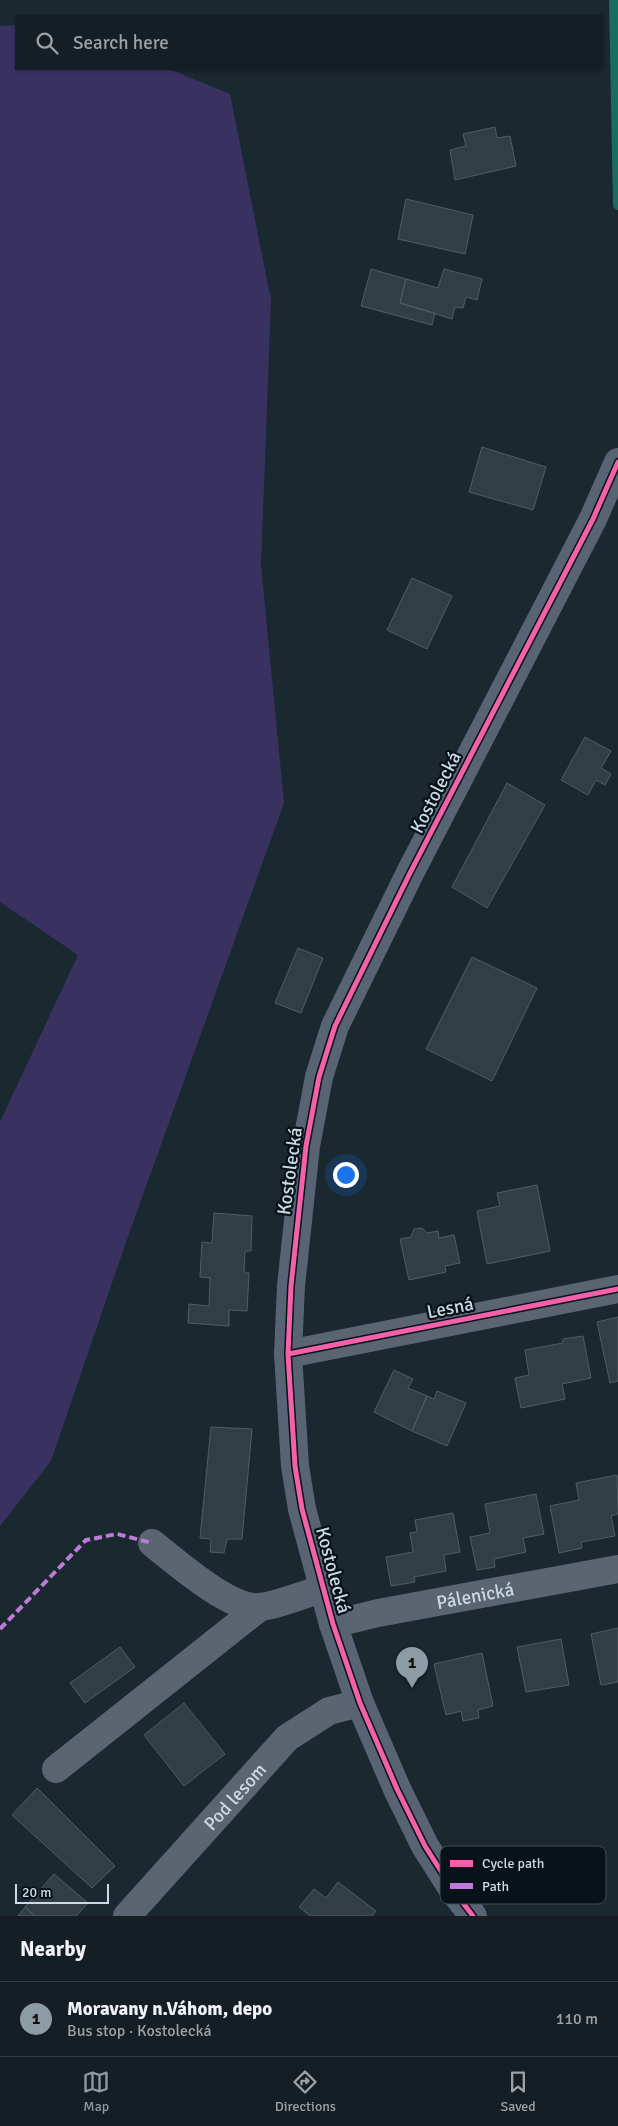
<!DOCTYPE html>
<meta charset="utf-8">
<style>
body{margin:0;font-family:Signika,sans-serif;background:#212b31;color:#f1f3f6}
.scale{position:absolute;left:15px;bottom:12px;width:94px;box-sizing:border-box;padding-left:5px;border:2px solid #cad9e3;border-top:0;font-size:14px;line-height:18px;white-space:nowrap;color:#cad9e3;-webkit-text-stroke:4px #071219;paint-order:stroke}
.you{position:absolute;left:345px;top:1174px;width:18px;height:18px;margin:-12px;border:4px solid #fff;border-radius:50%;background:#1a73e8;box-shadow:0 0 0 8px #1a73e833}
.badge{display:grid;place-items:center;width:32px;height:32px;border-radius:50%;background:#8c9ba4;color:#111;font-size:16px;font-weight:700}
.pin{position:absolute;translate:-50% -41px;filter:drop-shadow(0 1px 2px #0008)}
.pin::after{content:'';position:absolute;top:26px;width:18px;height:15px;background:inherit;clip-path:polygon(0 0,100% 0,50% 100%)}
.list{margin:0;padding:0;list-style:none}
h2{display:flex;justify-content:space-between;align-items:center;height:65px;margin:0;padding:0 20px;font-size:21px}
h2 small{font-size:16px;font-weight:400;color:#9da2a6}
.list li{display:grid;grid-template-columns:32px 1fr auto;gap:15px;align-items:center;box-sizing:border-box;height:75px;padding:0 20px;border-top:1px solid #333c41}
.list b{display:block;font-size:19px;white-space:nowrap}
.list p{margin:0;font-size:16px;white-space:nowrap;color:#9da2a6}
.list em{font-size:16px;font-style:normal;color:#9da2a6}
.icon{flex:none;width:28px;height:28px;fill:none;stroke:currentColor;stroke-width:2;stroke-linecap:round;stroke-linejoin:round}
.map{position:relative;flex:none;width:618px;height:1916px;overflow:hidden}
.search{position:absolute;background:#141e24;box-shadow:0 1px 4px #0004;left:15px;right:15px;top:15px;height:55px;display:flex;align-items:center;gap:12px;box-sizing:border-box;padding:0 18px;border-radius:0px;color:#9da2a6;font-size:19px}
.sheet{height:140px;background:#141e24}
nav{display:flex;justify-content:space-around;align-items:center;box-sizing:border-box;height:70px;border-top:1px solid #333c41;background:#141e24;font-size:14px;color:#9da2a6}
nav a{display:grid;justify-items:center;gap:2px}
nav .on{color:#8c9ba4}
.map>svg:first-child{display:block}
.green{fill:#393261}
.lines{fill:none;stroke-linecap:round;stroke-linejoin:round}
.stream{stroke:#1a6b60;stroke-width:10}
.building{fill:#313f44;stroke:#505e63}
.minor{stroke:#5b6471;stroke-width:28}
.major{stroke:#586474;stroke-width:28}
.quiet{stroke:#bd7bd9;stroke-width:4;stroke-dasharray:8 4;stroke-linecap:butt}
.cycleway-casing{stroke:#071219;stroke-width:8}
.cycleway{stroke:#f560ab;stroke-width:5}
.labels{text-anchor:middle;stroke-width:4.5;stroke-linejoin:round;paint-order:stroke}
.street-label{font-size:19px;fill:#cad9e3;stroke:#071219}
.key{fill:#071219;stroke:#424e56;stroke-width:1}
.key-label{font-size:14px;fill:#cad9e3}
</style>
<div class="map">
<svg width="618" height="1916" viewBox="0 0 618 1916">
<rect width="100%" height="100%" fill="#1a2830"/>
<path class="green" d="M16,25V69H169L230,94L271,300L261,565L284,803L126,1242L51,1461L0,1526V1122L78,955L0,902V26Z"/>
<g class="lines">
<path class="stream" d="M614,0L618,205"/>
</g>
<path class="building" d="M495,127L497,138L510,136L516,166L455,180L450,150L466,146L463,134Z
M406,199L473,215L465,254L398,239Z
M371,269L406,279L400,303L435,313L432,325L361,306Z
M444,269L482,279L477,300L466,297L463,308L455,307L452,319L400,303L406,279L438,288Z
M482,447L546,467L533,510L469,492Z
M412,578L452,596L427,649L387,630Z
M585,737L611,751L601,768L611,774L605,785L596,780L588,795L561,780Z
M507,783L545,805L487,908L452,887Z
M298,948L323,958L301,1013L275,1003Z
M472,957L537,988L492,1081L426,1049Z
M537,1185L550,1251L487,1264L477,1211L500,1206L497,1193Z
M214,1213L252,1216L251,1251H245L244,1273H249L247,1311L229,1310V1326L188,1323L189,1304L209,1306L210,1278L200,1277L202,1242L212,1243Z
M422,1228L427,1233L438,1231L439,1238L454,1235L460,1263L445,1266L446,1272L409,1280L400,1239L411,1237L414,1229Z
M618,1317V1381L610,1383L597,1322Z
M583,1336L591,1378L562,1384L565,1399L521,1408L515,1378L529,1375L525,1350L563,1343V1339Z
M394,1370L413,1379L408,1388L427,1396L412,1431L374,1412Z
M437,1391L466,1403L447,1446L412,1431L427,1396L434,1399Z
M211,1427L252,1429L242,1539H227L224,1553L210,1552L211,1539L200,1538Z
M617,1475L618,1514L611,1516L615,1536L581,1542L582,1548L559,1553L550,1506L579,1500L576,1483Z
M536,1494L544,1534L523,1538L526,1552L494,1559L495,1567L477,1570L470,1537L490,1533L485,1504Z
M453,1513L460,1552L444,1555L446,1571L414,1577L415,1582L391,1586L386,1557L413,1552L410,1533L417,1532L415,1520Z
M618,1628V1682L601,1685L591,1634Z
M561,1639L569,1685L526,1692L517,1647Z
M120,1647L135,1667L85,1703L70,1683Z
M482,1653L493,1706L478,1710L479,1718L463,1721L461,1711L446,1715L434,1664Z
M184,1703L225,1754L184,1786L144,1735Z
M37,1788L115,1866L92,1888L12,1815Z
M54,1874L88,1903L76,1916H35L25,1907Z
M338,1882L376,1911L372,1916H310L299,1907L314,1889L326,1898Z
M25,1907L35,1916H18Z"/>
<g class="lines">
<g class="minor">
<path d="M288,1354L618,1289"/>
<path d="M152,1543C176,1562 230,1610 260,1607C280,1605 303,1594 323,1589"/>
<path id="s1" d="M333,1624L378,1613L618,1569"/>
<path d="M56,1769L260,1607"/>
<path id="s2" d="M127,1916L287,1738L329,1711L360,1703"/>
</g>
<path class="major" d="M473,1916L453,1890L425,1846L397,1789L360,1703L333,1624L302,1509L295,1466L288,1354L291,1286L306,1146L319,1077L335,1026L410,873L593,519L618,462"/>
<path class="quiet" d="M0,1629L86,1540L117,1534L152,1543"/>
<g class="cycleway-casing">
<path id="cycleway" d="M288,1354L618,1289
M473,1916L453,1890L425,1846L397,1789L360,1703L333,1624L302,1509L295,1466L288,1354L291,1286L306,1146L319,1077L335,1026L410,873L593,519L618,462"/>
</g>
<use href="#cycleway" class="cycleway"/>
</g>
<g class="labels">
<g class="street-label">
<text transform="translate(435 792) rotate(-63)" y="7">Kostolecká</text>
<text transform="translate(289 1171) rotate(-82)" y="7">Kostolecká</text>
<text transform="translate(450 1307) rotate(-11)" y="7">Lesná</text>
<text transform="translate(334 1570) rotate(75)" y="7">Kostolecká</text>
<text dy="7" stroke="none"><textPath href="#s1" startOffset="145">Pálenická</textPath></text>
<text dy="7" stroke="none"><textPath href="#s2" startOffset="161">Pod lesom</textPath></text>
</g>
</g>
<rect x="440" y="1846" width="166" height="58" rx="8" class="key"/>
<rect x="450" y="1860" width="23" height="7" fill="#f560ab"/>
<rect x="450" y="1883" width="23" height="6" fill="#bd7bd9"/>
<g class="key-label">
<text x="482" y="1868">Cycle path</text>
<text x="482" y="1891">Path</text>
</g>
</svg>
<div class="scale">20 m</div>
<div class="you"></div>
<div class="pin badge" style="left:412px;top:1688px">1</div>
<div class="search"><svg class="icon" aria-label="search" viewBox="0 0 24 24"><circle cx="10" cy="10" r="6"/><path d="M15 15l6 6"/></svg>Search here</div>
</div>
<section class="sheet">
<h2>Nearby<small></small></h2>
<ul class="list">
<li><span class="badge">1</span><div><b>Moravany n.Váhom, depo</b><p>Bus stop · Kostolecká</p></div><em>110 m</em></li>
</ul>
</section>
<nav>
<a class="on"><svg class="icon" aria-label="map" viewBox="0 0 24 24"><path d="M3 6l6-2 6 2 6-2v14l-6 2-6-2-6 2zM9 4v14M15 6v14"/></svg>Map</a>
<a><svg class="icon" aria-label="directions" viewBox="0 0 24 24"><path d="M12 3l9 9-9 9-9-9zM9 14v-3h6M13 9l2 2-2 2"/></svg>Directions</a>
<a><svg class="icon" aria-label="saved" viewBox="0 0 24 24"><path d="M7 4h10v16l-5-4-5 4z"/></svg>Saved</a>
</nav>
